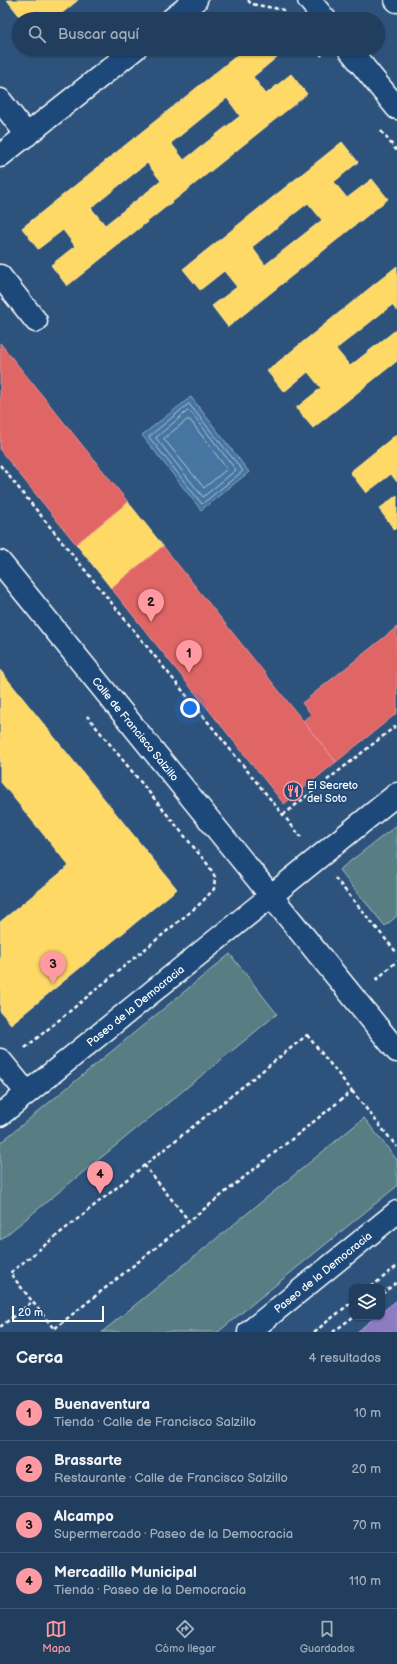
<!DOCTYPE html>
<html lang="es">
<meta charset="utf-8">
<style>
body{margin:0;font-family:"Balsamiq Sans",sans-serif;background:#2e4967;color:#f1f3f6}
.controls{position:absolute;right:12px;bottom:12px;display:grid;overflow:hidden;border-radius:8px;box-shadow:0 1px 3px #0004}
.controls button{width:36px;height:36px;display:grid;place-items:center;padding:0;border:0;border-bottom:1px solid #3f5773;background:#223e5e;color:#f1f3f6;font:20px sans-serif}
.scale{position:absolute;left:12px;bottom:10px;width:92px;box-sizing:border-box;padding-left:4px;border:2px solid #fff;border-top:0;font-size:11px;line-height:14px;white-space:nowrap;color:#fff;-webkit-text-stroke:3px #1f4a7a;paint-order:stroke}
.you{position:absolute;left:190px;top:708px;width:14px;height:14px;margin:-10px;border:3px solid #fff;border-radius:50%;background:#1a73e8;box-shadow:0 0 0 6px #1a73e833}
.badge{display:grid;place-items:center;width:26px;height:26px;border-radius:50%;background:#ff9aa2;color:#111;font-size:13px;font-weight:700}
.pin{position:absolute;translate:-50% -33px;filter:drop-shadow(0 1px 2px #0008)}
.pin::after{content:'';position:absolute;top:21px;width:14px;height:12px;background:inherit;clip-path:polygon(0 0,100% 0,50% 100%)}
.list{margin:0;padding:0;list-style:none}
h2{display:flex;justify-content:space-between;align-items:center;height:52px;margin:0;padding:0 16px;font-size:17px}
h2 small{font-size:13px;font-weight:400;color:#a2aebc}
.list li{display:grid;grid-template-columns:26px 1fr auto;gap:12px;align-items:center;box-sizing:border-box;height:56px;padding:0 16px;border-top:1px solid #3f5773}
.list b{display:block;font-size:15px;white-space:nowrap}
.list p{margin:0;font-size:13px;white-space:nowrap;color:#a2aebc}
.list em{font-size:13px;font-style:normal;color:#a2aebc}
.icon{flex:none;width:22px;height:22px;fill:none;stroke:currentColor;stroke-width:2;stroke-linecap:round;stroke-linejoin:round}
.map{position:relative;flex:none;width:397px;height:1332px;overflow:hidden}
.search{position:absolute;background:#223e5e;box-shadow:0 1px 3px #0004;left:12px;right:12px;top:12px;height:44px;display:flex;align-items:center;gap:10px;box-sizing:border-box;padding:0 14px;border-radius:22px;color:#a2aebc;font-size:15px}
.sheet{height:276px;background:#223e5e}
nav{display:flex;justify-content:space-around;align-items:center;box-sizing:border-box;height:56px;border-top:1px solid #3f5773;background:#223e5e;font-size:11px;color:#a2aebc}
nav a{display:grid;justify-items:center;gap:2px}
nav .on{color:#ff9aa2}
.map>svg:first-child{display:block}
.green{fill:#587d83;stroke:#acbec1}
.water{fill:#4475a0;stroke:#8facc6}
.homes{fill:#ffd966;stroke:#ffe494;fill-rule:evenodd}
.shops{fill:#e06666;stroke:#e99494}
.offices{fill:#8e7cc3;stroke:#b0a3d5}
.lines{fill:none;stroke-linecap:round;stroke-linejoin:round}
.shore{stroke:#b4c8d9;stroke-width:1}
.minor-casing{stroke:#fff;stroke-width:25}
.path{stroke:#fff;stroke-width:2.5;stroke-dasharray:4 3;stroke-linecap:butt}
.minor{stroke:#1f4a7a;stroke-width:22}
.labels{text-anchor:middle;stroke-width:4;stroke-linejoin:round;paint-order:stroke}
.street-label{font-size:11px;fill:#fff;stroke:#1f4a7a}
.poi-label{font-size:11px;fill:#fff;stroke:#1f4a7a;text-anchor:start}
</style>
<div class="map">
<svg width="397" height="1332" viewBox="0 0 397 1332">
<rect width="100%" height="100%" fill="#2d537d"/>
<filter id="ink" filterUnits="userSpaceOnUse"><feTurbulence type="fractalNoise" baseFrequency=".025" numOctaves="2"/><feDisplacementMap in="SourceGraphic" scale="8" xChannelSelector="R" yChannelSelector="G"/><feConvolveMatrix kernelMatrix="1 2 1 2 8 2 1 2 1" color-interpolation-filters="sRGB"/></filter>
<g filter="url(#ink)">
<path class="green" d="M397,825V916L385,926L339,870Z
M230,954L277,1014L0,1240V1143Z
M364,1118L397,1160V1186L218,1332H102Z"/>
<path class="water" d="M191,397L249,472L201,510L142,435Z"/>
<path class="homes" d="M7,0H78L55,19H22Z
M245,49H270L277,57L253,77L266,94L291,74L307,94L67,286L51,265L75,246L63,230L38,249L22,228ZM227,98L240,116L184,160L171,143ZM147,163L161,181L105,225L91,208Z
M342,142L358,162L334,182L347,198L372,179L388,199L228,327L212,306L237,287L224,271L200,290L183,269ZM308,203L322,220L265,265L252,247Z
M397,266V311L392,305L336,349L350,366L397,329V361L313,428L296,408L321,388L308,372L284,392L267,371Z
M397,434V482L391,474L366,493L350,472Z
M397,495V528L395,530L379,509Z
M128,502L163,546L111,588L76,544Z
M0,670L177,889L11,1024L0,1011V922L69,866L0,781Z"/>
<path class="shops" d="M0,343L128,502L76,544L0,450Z
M163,546L336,762L284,804L111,588Z
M397,627V713L336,762L303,721L311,714L302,703Z"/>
<path class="offices" d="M397,1300V1332H357L375,1317H382V1312Z"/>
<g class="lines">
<path class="shore" d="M189,404L243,471L202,504L149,437Z
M188,411L191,412L236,470L203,497L156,438Z
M187,420H190L227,469L204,488L164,439Z"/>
<g class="minor-casing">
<g id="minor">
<path d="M309,0L325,19"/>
<path d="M396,0L397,1"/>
<path d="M172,19L196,0"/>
<path d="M349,49L397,108"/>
<path d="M0,100L27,135"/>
<path d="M0,156L135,49"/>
<path d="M0,276L36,321"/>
<path id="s1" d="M0,562L397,1051"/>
<path d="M0,1060L27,1093"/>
<path id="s2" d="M0,1115L397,794"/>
<path id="s3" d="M249,1332L397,1212"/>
</g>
</g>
<path class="path" d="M248,0L251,4L285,10
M316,49L322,56
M381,131L397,151
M0,465L301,837
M283,815L397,725
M335,878L397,953
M376,980L397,961
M307,1035L352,1091L54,1329L10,1273Z
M25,1048L201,903L214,889L215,877L209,866L87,716
M352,1091L397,1147
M144,1165L189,1221
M371,1287L397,1266
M382,1294L397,1282
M0,1327L33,1301
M314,1332L352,1302
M333,1332L353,1317"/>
<use href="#minor" class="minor"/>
</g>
</g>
<defs>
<g id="restaurant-ring" transform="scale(1)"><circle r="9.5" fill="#1f4a7a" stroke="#ff9aa2" stroke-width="1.5"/><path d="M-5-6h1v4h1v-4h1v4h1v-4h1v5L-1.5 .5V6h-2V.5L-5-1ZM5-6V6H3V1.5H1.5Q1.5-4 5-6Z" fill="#ff9aa2"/></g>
</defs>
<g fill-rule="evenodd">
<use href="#restaurant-ring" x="293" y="791"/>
</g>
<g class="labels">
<g class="street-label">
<text dy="4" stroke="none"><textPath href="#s1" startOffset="215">Calle de Francisco Salzillo</textPath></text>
<text dy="4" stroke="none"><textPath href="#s2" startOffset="174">Paseo de la Democracia</textPath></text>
<text dy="4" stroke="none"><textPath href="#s3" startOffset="95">Paseo de la Democracia</textPath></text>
</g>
<g class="poi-label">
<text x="307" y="789">El Secreto<tspan x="307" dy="13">del Soto</tspan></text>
</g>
</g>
</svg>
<div class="controls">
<button><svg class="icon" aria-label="layers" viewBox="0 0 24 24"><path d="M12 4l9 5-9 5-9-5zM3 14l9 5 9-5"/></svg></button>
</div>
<div class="scale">20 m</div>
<div class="you"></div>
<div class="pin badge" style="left:189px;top:673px">1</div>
<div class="pin badge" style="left:151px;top:622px">2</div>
<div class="pin badge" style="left:53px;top:984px">3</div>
<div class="pin badge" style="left:100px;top:1194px">4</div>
<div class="search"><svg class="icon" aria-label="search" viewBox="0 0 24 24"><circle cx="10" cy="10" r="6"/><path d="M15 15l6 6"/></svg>Buscar aquí</div>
</div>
<section class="sheet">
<h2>Cerca<small>4 resultados</small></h2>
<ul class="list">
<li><span class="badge">1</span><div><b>Buenaventura</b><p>Tienda · Calle de Francisco Salzillo</p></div><em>10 m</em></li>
<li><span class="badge">2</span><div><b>Brassarte</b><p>Restaurante · Calle de Francisco Salzillo</p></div><em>20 m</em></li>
<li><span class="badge">3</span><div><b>Alcampo</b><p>Supermercado · Paseo de la Democracia</p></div><em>70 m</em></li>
<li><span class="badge">4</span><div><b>Mercadillo Municipal</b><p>Tienda · Paseo de la Democracia</p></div><em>110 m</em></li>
</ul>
</section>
<nav>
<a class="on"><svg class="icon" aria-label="map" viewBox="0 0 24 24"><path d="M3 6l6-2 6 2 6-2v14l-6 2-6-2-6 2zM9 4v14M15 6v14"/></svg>Mapa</a>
<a><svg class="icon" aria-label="directions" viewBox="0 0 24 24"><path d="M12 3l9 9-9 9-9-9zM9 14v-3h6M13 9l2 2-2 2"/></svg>Cómo llegar</a>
<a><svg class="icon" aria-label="saved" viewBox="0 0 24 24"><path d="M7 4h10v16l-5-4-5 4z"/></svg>Guardados</a>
</nav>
